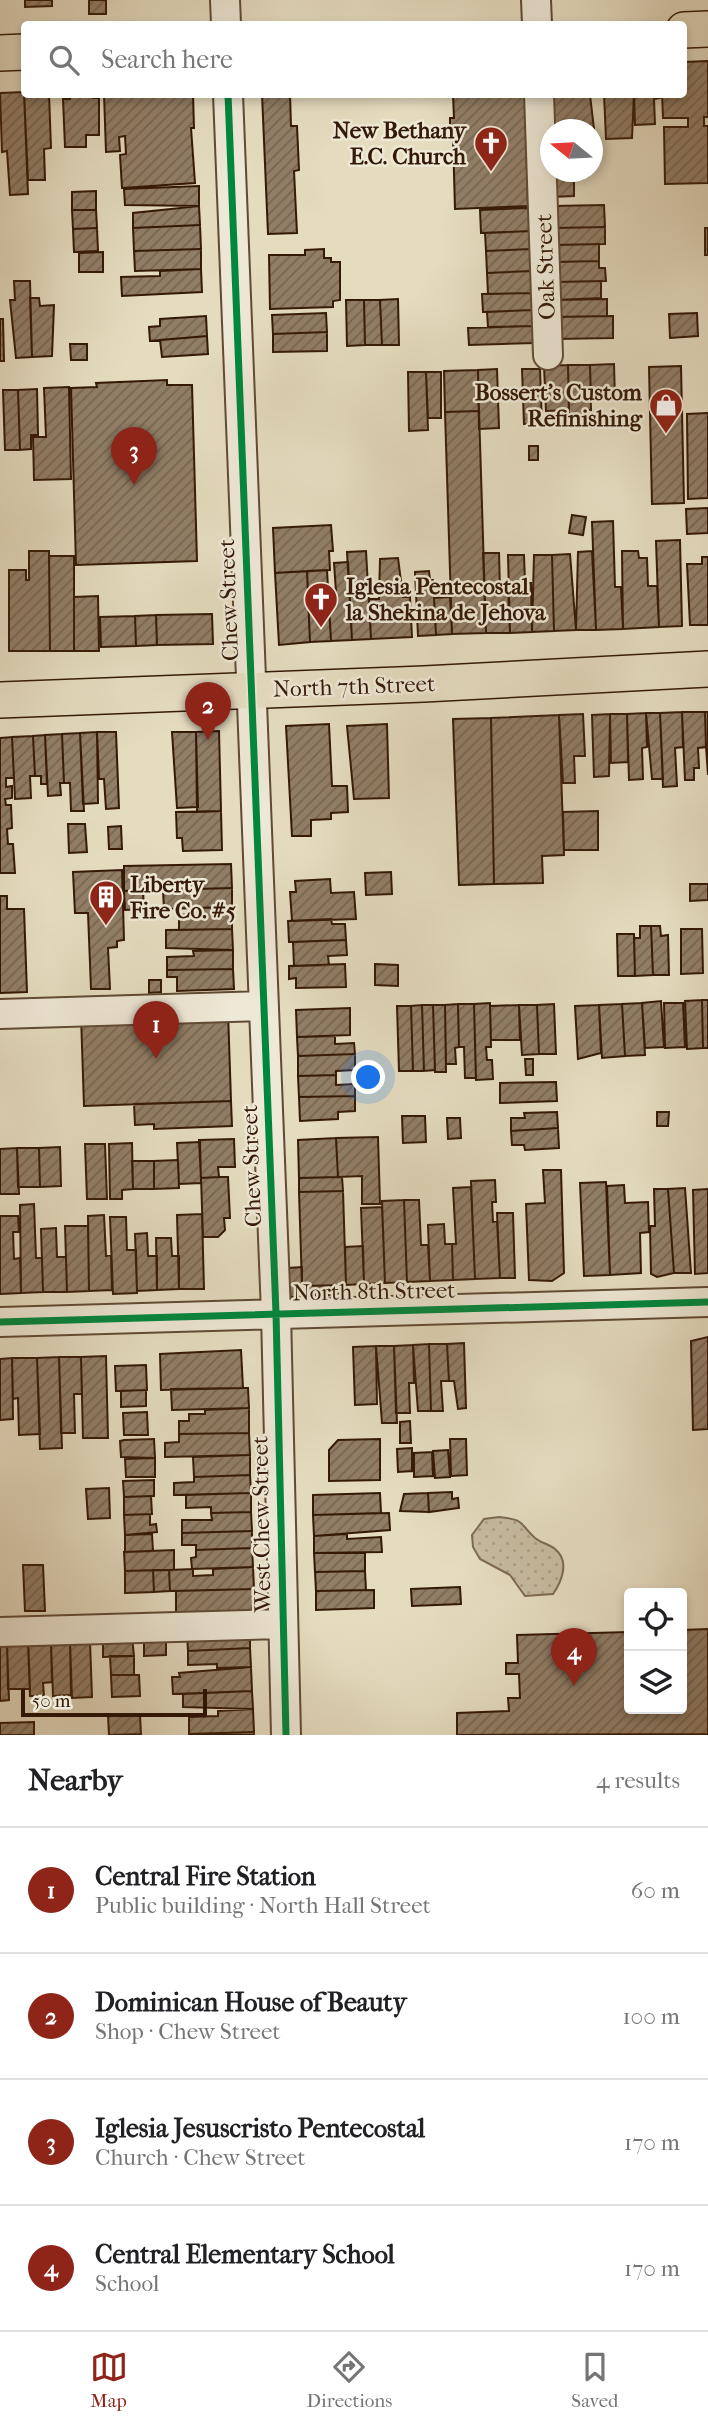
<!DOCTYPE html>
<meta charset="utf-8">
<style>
body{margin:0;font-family:"IM FELL French Canon",serif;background:#f2f2f2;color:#202124}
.controls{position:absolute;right:21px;bottom:21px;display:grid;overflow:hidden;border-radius:7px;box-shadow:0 4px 10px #0003}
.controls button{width:63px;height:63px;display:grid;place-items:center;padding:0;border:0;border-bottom:2px solid #e0e0e0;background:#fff;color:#202124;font:35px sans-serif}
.compass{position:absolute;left:540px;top:119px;width:63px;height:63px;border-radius:50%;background:#fff;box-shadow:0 4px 10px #0003;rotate:288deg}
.scale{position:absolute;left:21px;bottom:18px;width:186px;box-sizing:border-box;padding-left:7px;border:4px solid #351907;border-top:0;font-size:19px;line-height:24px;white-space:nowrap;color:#351907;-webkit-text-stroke:5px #eee8d6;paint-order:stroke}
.you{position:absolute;left:369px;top:1078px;width:24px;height:24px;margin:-18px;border:5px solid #fff;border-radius:50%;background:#1a73e8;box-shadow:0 0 0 10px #1a73e833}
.badge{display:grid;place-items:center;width:46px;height:46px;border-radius:50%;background:#8f2418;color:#fff;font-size:23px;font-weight:700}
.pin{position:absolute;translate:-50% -58px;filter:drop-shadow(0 2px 4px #0008)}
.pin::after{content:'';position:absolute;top:37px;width:24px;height:21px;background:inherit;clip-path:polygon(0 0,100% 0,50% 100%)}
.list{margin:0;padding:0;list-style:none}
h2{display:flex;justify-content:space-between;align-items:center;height:91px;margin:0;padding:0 28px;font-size:30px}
h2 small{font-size:23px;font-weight:400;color:#757577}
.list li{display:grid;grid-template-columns:46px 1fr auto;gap:21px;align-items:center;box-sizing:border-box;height:126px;padding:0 28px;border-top:2px solid #e0e0e0}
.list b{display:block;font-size:26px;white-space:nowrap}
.list p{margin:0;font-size:23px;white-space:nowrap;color:#757577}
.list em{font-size:23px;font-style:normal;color:#757577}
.icon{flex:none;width:38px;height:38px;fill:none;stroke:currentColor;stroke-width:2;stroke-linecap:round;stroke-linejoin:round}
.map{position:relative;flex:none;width:708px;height:1735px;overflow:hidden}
.search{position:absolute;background:#fff;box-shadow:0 4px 10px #0003;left:21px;right:21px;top:21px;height:77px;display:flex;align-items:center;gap:18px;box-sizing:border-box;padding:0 24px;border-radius:7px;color:#757577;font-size:26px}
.sheet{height:595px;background:#fff}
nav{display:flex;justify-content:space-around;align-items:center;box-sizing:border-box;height:98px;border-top:2px solid #e0e0e0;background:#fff;font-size:19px;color:#757577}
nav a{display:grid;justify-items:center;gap:4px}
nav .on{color:#8f2418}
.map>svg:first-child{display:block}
.park{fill:url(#park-dots);stroke:#7e6a54;stroke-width:2}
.building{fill:url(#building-hatch);stroke:#351907;stroke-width:2}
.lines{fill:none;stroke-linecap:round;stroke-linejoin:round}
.minor-casing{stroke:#614a35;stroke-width:32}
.major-casing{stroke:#351907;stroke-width:38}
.minor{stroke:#eee8d6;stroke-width:28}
.major{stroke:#e5dcc0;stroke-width:35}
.cycleway-casing{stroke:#eee8d6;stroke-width:11}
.cycleway{stroke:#00873e;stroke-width:7}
.labels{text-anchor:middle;stroke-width:5;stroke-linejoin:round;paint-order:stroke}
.poi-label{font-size:23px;font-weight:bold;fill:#351907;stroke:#eee8d6;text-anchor:end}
.street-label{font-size:23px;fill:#351907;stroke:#eee8d6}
</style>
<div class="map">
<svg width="708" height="1735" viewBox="0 0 708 1735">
<defs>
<pattern id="park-dots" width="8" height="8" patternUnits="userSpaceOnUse" patternTransform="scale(1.75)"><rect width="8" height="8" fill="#c7bba1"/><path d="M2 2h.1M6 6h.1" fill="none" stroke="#aca089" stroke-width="1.8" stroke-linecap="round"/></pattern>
<pattern id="building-hatch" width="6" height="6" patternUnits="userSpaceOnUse" patternTransform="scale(1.75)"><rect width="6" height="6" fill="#917e67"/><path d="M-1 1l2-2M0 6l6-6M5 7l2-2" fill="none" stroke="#776653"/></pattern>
</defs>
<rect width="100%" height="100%" fill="#e5dcc0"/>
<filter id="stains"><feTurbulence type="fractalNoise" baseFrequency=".00286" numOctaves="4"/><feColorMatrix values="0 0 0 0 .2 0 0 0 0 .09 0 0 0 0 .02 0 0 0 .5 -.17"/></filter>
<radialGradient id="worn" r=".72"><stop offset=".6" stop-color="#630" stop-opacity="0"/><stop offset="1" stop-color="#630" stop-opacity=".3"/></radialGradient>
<path class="park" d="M499,1517C527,1520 518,1523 535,1538C541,1543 549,1544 555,1549C570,1561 562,1581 553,1594L525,1596L510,1575L480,1559L473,1547L472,1535L484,1519Z"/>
<path class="building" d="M25,0H52V6L25,7Z
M89,0H106V14H89Z
M708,61V117H704V126H708V183L665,184L664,127H688V118H663L662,94H684V62Z
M24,92L49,94L51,148L44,149L45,180H28Z
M24,92L28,194L10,195L7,151L2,152L0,93Z
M70,94H93V98H99V135H86V147H65L63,99H70Z
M104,94H193L194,128H191L195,183L122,188L120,155L126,154L125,136L119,137L120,151L106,152Z
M262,94H290L291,126H297L299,170L294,171L297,233L268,234Z
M453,94H525L528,206L455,209L453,138L450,139V118H454Z
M547,94H600L590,95L594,129L550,130Z
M604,94H634L632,138L606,139Z
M634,94H660V98L654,99L655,124L635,125Z
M550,172H574V196L551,197Z
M199,186V206L125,205L124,189Z
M96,191V210H72V192Z
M604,205L605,227L555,228L554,206Z
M199,206L200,225L133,228V213Z
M529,208L530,231L481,233L480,210Z
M72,210H96L97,228L73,229Z
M200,225L201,249L134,251L133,228Z
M605,227V244L555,245V228Z
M97,228L98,251L74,252L73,229Z
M705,228H708V255H705Z
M530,231L531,249L486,251L485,233Z
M599,244V261L555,262V245Z
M201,249V269L135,271L134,251Z
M324,249V258H331V262H340V300L333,301V307L270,309L269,255H305V250Z
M531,249V271L487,273L486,251Z
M103,252V272H79V253Z
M599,261V268H605L606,281L556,282L555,262Z
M201,269L202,292L122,296L121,277L160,276V271Z
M531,271L532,293L488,294L487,273Z
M14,281H30L32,357L16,358L10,300H15Z
M601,281V298L556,300V282Z
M532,293L533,310L483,312L482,294Z
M30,298H39L40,306L54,305L52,356L32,357Z
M398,299L399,345H382L380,300Z
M607,299V316L556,317V300Z
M346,300H364L365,345L347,346Z
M364,300H380L382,345H365Z
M533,310V326L488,327L487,312Z
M326,313L327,332L273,334L272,315Z
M697,313L698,336L670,338L669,314Z
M206,316L207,336L150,341L149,327L160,326V319Z
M613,316V338L557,339L556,317Z
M0,319H3L4,361H0Z
M533,326L534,343L469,345L468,328Z
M327,332V351L273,352V334Z
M207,336L208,354L162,357L160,340Z
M70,344H87V360H71Z
M614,364L615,399H591L590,365Z
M568,365H590L591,410H582V419H569Z
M568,365L569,410L546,411L544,366Z
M681,366L684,503L652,504L649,367Z
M497,369L499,428L479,429L478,370Z
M522,369H540L542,424H524Z
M478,370L479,411L445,412L444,371Z
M408,372H426L428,430L409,431Z
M426,372H441V418H428Z
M167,380V385H192L197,561L76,565L71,388L97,387L96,383Z
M69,387L71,479L34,480L33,437H46L44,388Z
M37,389L38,435H31V449L20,450L18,390Z
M3,390H18L20,450H5Z
M479,411L486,633L452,634L445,412Z
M708,413V498L688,499L687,414Z
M529,446H538V460H529Z
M708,508V533L687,534L686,509Z
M572,515L586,517L583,535L569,533Z
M613,521L615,587H621L623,629L596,630L592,522Z
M331,525L333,551H329L330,570L275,573L273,528Z
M680,540L682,626L659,627L656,541Z
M29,551H49L50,651H9V570H26V580H29Z
M366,551L371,639L352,640L347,552Z
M592,551L596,630H576L578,552Z
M622,551H638L639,558H647L648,586H657L659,627L623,629Z
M483,553H499L500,589L508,588L510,633H486Z
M570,554L576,630L554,631L552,555Z
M508,555H524L525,583H531L532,632L510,633Z
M534,555H552L554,631L532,632Z
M49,556H74V651H50Z
M702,557H708V625H690L687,564H702Z
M398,558L403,597H410L412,637L371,639L369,599H379L380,559Z
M348,562L352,640L331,641L328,593L336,592L334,563Z
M327,570L331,641L310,642L307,571Z
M307,571L310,642L279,645L275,573Z
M429,571L430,580H433L436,635L418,636L415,572Z
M98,596L99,651H74V597Z
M450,597L452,634L436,635L434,598Z
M212,614L213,644L157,645L156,615Z
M156,615L157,645L136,646L135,616Z
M135,616L136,646L101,647L100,617Z
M682,712H705L706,747L698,748L699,768H694V780H685Z
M682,712L683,747L675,748L677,786L663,787L660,713Z
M705,712H708V775L706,747Z
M646,713L647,747L642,748L643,779L629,780L627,714Z
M646,713H660L663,779H652Z
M583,714L585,756H574L575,783H563L559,715Z
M610,714H627L628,762L611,763Z
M610,714L609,776L594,777L592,715Z
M559,715L564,855L542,856L543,883L494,884L491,718Z
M491,718L494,884L459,885L453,719Z
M329,724L332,786H347L348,812L331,813V819L311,820V836H292L286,726Z
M387,724L389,798L354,799L347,726Z
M219,731L221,811L197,812L196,732Z
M97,732H116L119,808L106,809L104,779H99Z
M97,732L98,803L83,804L80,733Z
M172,732H196L198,807L177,808Z
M80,733L84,811H71L70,783H64L62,734Z
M62,734L64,783H60L61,795L48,796L45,735Z
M45,735L47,784H41V776H35L33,736Z
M33,736L35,776H30L31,798L15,799L12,737Z
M12,737L14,778H6V787L12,786V798L5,799L6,805H11L12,828L7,829L8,844H13L15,873H0V738Z
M221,811L222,850L183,851L182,838H177L176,812Z
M598,811V850H564L563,812Z
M68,824H85L87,852L69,853Z
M121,826L122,849H109L108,827Z
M231,864L232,888L124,891V866Z
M122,870L124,940L117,941V947L108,948L110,989H91L88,913H75L73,872Z
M391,872L392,894L366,895L365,873Z
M330,879L331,893L354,892L356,919L292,921L290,892H296L295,881Z
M690,884H708V900L690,901Z
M232,888V907L164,909L163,890Z
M143,890L144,909L125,910L124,891Z
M0,896H7V909H24L27,992L0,993Z
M232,907V929L179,930V915L192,914V908Z
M331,919L332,924H345L346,940L289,942L288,921Z
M640,926H651L653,975L635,976L634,938H640Z
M651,926H660L661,936L668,935L669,975H653Z
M232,929L233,950L166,948V930Z
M681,929H702L703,973L681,974Z
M617,934H634L635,976H618Z
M346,940L347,955L328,956L329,965L294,966L293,942Z
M233,950V969L167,970V957L194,956L193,951Z
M345,964L346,987L296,988V978L289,979V966Z
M375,964L398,965V986L375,985Z
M233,969L234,989L177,991V977H167V970Z
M149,980H161V992L149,993Z
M702,1000H708V1048H703Z
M702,1000L703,1048L687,1049L685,1001Z
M661,1001L664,1047L645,1048L642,1003Z
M490,1003L491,1047H486L487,1060H492L493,1079L476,1080L474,1004Z
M642,1003L645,1055L625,1056L622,1004Z
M664,1003H683L685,1047L665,1048Z
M458,1004L459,1047L455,1048L456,1064H446L445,1005Z
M458,1004H474L476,1078H465L464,1047H459Z
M554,1004L556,1054H539L537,1005Z
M622,1004L625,1056L602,1058L599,1005Z
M422,1005L424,1071H413L411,1006Z
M422,1005H433L435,1070L424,1071Z
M433,1005H445L446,1072H435Z
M519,1005L520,1040H491L490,1006Z
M519,1005H537L539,1054L522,1055Z
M599,1005L601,1053L578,1059L575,1006Z
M397,1006H411L413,1071H399Z
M350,1008V1035L297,1037L296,1010Z
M228,1011L231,1101L84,1106L81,1016Z
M335,1036V1044L354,1043L355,1054L298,1056L297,1037Z
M355,1054V1070L336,1071V1075L298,1076V1056Z
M525,1059H533V1075H526Z
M336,1075V1085L355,1084V1096L299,1097L298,1076Z
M556,1082L557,1101L500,1103V1083Z
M355,1096V1111L338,1112V1119L300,1121L299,1097Z
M231,1101L232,1126L154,1129V1124L135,1125L134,1104Z
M557,1112L558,1128L511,1131V1118H525L524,1113Z
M657,1112H669L668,1126H657Z
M402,1116H425L426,1142L403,1143Z
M447,1118H460L461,1138L448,1139Z
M558,1128L559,1148L525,1150L524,1145H512L511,1131Z
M378,1137L380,1204H362V1176L338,1177L336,1138Z
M336,1138L338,1177L299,1178L298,1140Z
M234,1139L235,1167H218L219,1177L201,1178L199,1140Z
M200,1142L201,1183L179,1184L177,1143Z
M132,1143L133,1189L122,1190V1199H110L109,1144Z
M85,1144H105L107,1199H87Z
M60,1147L61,1186L40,1187L39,1148Z
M17,1148L19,1194H0V1149Z
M17,1148H39L40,1187H18Z
M178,1160L179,1188L154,1189V1161Z
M132,1161H154V1189H133Z
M543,1170H561L564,1273L552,1281L529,1280L526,1204L545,1203Z
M219,1177H228L230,1218H224L225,1230L218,1237H203L201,1178Z
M342,1177L343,1191L299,1192V1178Z
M495,1180L496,1202H492L493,1222L497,1221L500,1278L475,1279L471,1181Z
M606,1182L610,1275L584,1276L580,1183Z
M624,1185L625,1203L648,1202L649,1232L640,1233L641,1273L610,1275L607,1186Z
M471,1187L475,1279L453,1280L452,1244H456L453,1188Z
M685,1188L691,1273H674L668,1189Z
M654,1189H668L674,1273L657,1277L651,1274L650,1226H655Z
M708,1189V1273L695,1274L693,1190Z
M343,1191L346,1285L302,1286L299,1192Z
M404,1200H419L421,1245H428L430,1281L407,1282Z
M404,1200L407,1282L385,1283L382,1201Z
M34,1204L36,1258H42L43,1292L21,1293L20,1205Z
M382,1207L385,1283L364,1284L361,1208Z
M497,1213H513L515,1278H500Z
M202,1214L204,1289H179L177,1215Z
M104,1215L106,1256L111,1255L112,1290L89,1291L88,1216Z
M0,1216H18L19,1232H13L14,1259L20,1258L21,1293L0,1294Z
M110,1217H126L127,1250H136L137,1293L113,1294Z
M444,1224L445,1244H452L453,1280L430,1281L428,1225Z
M65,1226H88L89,1291L67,1292Z
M56,1228L57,1257H66L67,1292H43L41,1229Z
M147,1233L148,1256H157V1290L137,1291L135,1234Z
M156,1238H171L172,1256H179V1289L157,1290Z
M363,1246L364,1284L346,1285L345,1247Z
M302,1267V1286L346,1285V1294L289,1297L288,1268Z
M708,1337V1429L693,1430L691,1341Z
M464,1343L466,1408L458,1409L454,1381H449L447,1344Z
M429,1344L431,1411H418L413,1345Z
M429,1344H447L449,1381H441L443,1411H431Z
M413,1345L414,1383H409L410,1413H396L394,1346Z
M376,1346L377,1404L355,1405L353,1347Z
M376,1346H394L397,1423H382Z
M241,1350L243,1388L161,1390L160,1354Z
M106,1356L108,1438H83L81,1357Z
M59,1357H81L82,1394H74L75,1433H61Z
M59,1357L62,1448L40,1449L37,1358Z
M12,1358L13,1419L0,1420V1359Z
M12,1358H37L40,1434L19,1435L18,1398L13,1399Z
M146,1365L147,1390L116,1391L115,1366Z
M243,1388H248L249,1408L172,1410L171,1389Z
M146,1390V1406L121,1407V1391Z
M249,1408V1433L179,1434V1421H189V1414H205V1410Z
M147,1412L148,1435H124L123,1413Z
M410,1421L411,1443H400V1422Z
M249,1433L250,1455L165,1457V1443L179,1442V1434Z
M154,1439L155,1458L121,1457L120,1441L124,1440Z
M380,1439V1480L329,1481V1450L338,1440Z
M450,1439H466L467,1475L451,1476Z
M412,1448V1471L398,1472L397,1449Z
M448,1450L450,1477L435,1478L433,1451Z
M432,1452L433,1476L414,1477V1453Z
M250,1455V1475L194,1477L193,1457Z
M155,1458V1477H126L125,1459Z
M250,1475L251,1493L174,1495V1483L194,1482V1477Z
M154,1480V1496L124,1497L123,1481Z
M109,1488L110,1518L88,1519L86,1489Z
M452,1492V1499L458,1498L459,1508L429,1512L428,1493Z
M251,1493V1512L211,1513V1507L186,1508V1495Z
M380,1493L381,1513L313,1515V1495Z
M428,1493L429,1512L400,1511L404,1494Z
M151,1496L152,1514L124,1515V1497Z
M251,1512L252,1531L182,1533V1520H212L211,1513Z
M389,1513L390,1530L314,1536L313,1515Z
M150,1514V1525L156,1524L157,1532L125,1535L124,1515Z
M252,1531V1548L196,1550V1545H182V1533Z
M152,1534L153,1551L125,1552V1535Z
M347,1534V1539L381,1537L382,1552L314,1553V1536Z
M252,1548L253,1567L192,1569L191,1558L196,1557V1550Z
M174,1550V1570L125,1571L124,1552Z
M314,1553H365V1571L315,1572Z
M23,1565H43L45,1611H25Z
M253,1567L254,1589L170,1591L169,1570L193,1569V1576L213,1575V1569Z
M153,1570L154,1592L125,1593V1571Z
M153,1570H169L170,1591L154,1592Z
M365,1571L366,1590L316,1591L315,1572Z
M460,1587L461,1604L412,1606L411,1589Z
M254,1589L252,1612L176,1614V1591Z
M374,1590V1608L316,1610V1591Z
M708,1629V1734L457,1735V1713L509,1711L508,1698H520L519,1674H506V1663H518L517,1635L629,1632V1709H682V1630Z
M250,1632V1648L188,1651L187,1634Z
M103,1635L132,1637L134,1656L103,1657Z
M144,1635H166V1655L144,1656Z
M7,1638H28L30,1689H8Z
M90,1641L92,1697L72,1698L70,1642Z
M70,1642L71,1695L53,1696L51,1643Z
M28,1643H51L52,1682L43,1683L44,1696H30Z
M0,1646H7L9,1700L0,1701Z
M250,1648L251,1667L217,1668V1664L188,1665V1651Z
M110,1656H134V1675H111Z
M251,1667L252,1691L173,1694L172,1677H180L179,1673Z
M111,1675H139L140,1696L112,1697Z
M252,1691L253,1709L183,1707V1694Z
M253,1709L254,1732L189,1734V1717L218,1716V1711Z
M140,1715L141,1734L109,1735L108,1716Z
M34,1722V1735H0V1723Z
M254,1732V1735H189V1734Z"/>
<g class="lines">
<g class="minor-casing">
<path id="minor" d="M225,0L226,24
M536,0L537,24
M228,94L276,1313L286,1735
M539,94L548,355
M0,1014L263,1006
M0,1322L708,1302
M0,1632L282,1624"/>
</g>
<g class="major-casing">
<path id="major" d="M684,30L708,29
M0,53L24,52
M0,700L424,684L708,669"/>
</g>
<use href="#minor" class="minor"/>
<use href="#major" class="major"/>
<g class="cycleway-casing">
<path id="cycleway" d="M228,94L276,1313L286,1735
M0,1322L708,1302"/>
</g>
<use href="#cycleway" class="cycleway"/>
</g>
<defs>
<g id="church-pin" transform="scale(1.75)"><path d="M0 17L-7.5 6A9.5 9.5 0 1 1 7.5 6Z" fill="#8f2418" stroke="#eee8d6"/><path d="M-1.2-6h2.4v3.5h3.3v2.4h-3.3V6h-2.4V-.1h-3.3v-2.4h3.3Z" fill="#fff"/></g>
<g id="shop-pin" transform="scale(1.75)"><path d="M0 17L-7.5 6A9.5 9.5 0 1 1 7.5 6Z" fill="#8f2418" stroke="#eee8d6"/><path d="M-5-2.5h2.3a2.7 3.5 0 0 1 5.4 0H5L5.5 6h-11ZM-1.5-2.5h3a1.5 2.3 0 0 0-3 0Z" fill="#fff"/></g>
<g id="building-pin" transform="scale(1.75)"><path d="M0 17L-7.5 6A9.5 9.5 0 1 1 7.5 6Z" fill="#8f2418" stroke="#eee8d6"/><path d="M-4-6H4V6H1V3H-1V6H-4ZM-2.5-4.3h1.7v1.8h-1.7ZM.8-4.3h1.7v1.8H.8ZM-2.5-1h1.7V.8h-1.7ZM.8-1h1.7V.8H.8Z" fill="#fff"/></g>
</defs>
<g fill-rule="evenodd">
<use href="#church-pin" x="491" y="143"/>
<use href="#shop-pin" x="666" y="405"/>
<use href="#church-pin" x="321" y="599"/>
<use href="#building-pin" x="106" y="897"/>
</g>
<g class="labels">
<g class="poi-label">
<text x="466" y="138">New Bethany<tspan x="466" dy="26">E.C. Church</tspan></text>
<text x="642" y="400">Bossert's Custom<tspan x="642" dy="26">Refinishing</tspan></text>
<text x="346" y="594" text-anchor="start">Iglesia Pentecostal<tspan x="346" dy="26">la Shekina de Jehova</tspan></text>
<text x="130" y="892" text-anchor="start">Liberty<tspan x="130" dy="26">Fire Co. #5</tspan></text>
</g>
<g class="street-label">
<text transform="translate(545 267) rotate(-92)" y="8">Oak Street</text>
<text transform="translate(228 600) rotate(-92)" y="8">Chew Street</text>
<text transform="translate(354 686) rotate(-2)" y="8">North 7th Street</text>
<text transform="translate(251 1166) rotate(-92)" y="8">Chew Street</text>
<text transform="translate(374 1291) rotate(-1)" y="8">North 8th Street</text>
<text transform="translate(261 1524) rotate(-91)" y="8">West Chew Street</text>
</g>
</g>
<rect width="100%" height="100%" filter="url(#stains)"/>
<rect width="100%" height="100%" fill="url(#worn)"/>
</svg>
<div class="controls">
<button><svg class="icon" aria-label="locate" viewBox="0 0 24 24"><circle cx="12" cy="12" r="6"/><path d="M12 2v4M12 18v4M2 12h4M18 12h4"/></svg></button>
<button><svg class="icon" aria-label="layers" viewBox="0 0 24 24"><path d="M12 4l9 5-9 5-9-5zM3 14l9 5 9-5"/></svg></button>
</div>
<svg class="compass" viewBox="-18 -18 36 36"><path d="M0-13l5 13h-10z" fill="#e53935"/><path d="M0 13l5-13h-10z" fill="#757577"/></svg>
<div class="scale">50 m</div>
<div class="you"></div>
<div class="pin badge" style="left:156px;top:1059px">1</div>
<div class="pin badge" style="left:208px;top:740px">2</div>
<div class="pin badge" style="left:134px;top:485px">3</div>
<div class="pin badge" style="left:574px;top:1686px">4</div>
<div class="search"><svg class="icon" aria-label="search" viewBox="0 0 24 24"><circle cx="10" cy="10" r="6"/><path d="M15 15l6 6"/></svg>Search here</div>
</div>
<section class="sheet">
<h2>Nearby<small>4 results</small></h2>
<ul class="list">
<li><span class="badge">1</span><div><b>Central Fire Station</b><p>Public building · North Hall Street</p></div><em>60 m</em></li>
<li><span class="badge">2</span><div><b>Dominican House of Beauty</b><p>Shop · Chew Street</p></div><em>100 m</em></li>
<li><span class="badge">3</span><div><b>Iglesia Jesuscristo Pentecostal</b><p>Church · Chew Street</p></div><em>170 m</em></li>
<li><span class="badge">4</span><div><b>Central Elementary School</b><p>School</p></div><em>170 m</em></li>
</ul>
</section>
<nav>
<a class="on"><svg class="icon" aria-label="map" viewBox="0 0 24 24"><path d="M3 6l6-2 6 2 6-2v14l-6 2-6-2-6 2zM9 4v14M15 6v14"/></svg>Map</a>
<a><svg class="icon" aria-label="directions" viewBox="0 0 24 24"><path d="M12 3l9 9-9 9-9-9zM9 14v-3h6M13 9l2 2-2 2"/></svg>Directions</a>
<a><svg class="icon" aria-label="saved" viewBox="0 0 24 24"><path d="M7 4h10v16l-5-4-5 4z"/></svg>Saved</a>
</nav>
